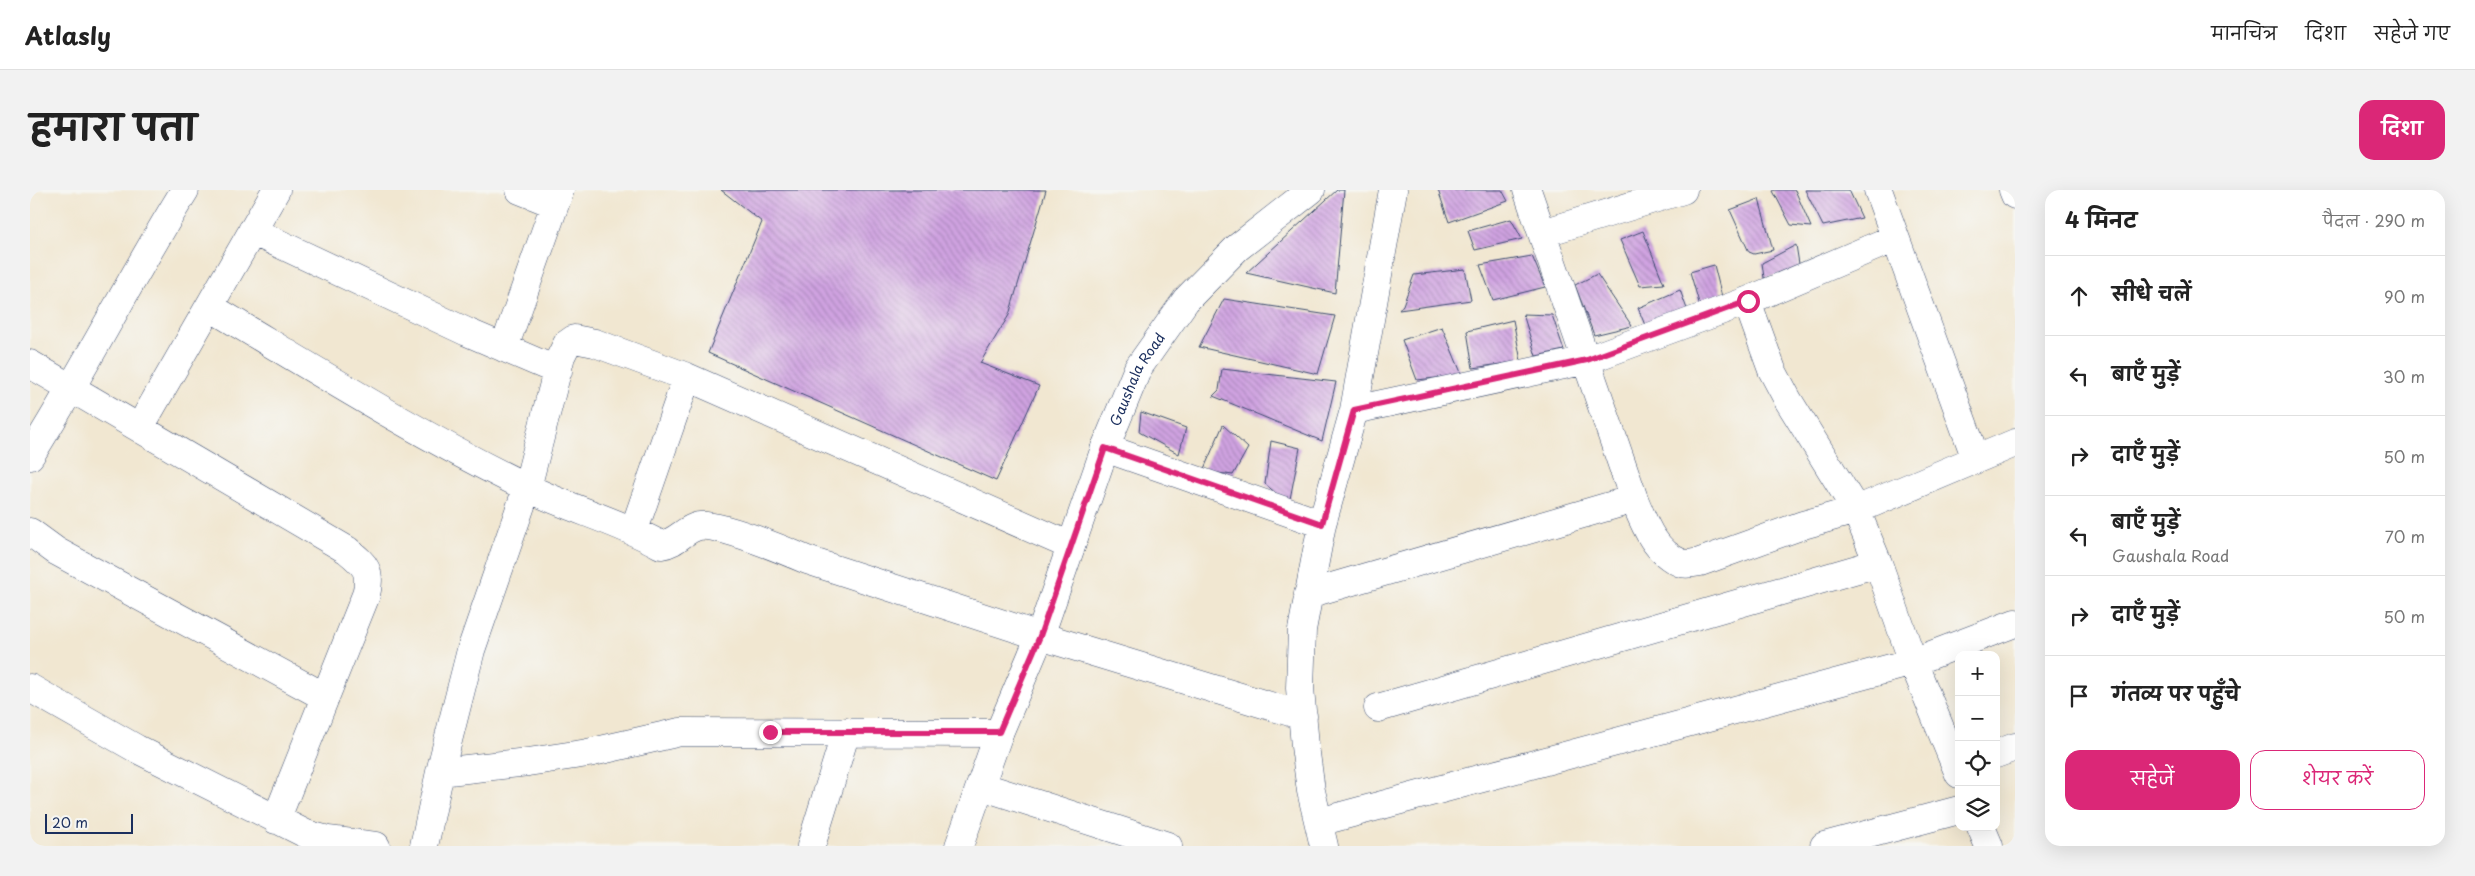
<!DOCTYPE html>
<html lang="hi">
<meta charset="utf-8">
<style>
body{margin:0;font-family:"Playpen Sans","Playpen Sans Deva",sans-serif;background:#f2f2f2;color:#222}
.controls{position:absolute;right:15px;bottom:15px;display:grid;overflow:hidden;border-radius:10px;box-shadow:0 5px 20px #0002}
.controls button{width:45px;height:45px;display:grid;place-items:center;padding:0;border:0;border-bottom:1px solid #e0e0e0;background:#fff;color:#222;font:25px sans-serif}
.scale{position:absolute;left:15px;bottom:12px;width:88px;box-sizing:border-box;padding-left:5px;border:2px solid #1b2f5e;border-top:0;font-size:14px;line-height:18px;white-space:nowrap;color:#1b2f5e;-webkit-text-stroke:4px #f6f6f2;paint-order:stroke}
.stop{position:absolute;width:15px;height:15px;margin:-11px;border:4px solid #db2777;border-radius:50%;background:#fff}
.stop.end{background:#db2777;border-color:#fff;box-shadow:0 1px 5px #0008}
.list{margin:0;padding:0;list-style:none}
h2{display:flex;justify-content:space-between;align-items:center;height:65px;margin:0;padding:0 20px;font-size:21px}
h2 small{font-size:16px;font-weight:400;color:#767676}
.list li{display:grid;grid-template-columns:32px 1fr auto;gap:15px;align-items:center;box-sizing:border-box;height:80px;padding:0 20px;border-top:1px solid #e0e0e0}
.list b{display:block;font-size:19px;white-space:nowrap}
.list p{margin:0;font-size:16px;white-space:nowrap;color:#767676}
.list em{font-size:16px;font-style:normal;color:#767676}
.actions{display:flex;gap:10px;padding:15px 20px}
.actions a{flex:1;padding:11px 0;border:1px solid #db2777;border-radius:15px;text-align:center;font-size:18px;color:#db2777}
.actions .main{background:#db2777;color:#fff}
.icon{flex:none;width:28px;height:28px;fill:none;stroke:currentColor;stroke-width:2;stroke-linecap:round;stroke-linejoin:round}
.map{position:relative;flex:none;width:1985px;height:656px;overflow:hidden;border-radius:15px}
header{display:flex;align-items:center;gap:30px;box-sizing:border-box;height:70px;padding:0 25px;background:#fff;border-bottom:1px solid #e0e0e0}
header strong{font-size:24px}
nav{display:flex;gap:28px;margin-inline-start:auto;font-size:18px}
.intro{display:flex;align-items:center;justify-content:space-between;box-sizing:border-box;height:120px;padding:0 30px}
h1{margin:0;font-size:35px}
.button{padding:12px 22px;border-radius:15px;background:#db2777;color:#fff;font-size:18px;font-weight:700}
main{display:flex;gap:30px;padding:0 30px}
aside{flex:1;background:#fff;border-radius:15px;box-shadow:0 5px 20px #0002}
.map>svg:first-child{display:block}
.building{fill:url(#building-back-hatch)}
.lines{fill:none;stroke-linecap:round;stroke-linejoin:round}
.minor-casing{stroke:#3b4b6f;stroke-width:29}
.tertiary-casing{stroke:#3b4b6f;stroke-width:29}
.minor{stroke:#fff;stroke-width:28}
.tertiary{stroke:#fff;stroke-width:28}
.route{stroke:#db2777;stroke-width:6}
.labels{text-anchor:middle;stroke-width:5;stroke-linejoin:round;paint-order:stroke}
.street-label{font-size:14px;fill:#1b2f5e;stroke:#f6f6f2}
</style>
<header>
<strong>Atlasly</strong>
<nav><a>मानचित्र</a><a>दिशा</a><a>सहेजे गए</a></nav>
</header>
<div class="intro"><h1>हमारा पता</h1><a class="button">दिशा</a></div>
<main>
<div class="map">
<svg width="1985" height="656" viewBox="0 0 1985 656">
<defs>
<pattern id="building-back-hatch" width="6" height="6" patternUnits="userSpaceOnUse" patternTransform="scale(1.25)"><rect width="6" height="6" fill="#d0a3e1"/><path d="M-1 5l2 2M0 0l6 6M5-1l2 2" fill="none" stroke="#a885ba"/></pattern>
</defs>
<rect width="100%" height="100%" fill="#f6f6f2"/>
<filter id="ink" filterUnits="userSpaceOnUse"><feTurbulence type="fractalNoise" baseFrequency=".02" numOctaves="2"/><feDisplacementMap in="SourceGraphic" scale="10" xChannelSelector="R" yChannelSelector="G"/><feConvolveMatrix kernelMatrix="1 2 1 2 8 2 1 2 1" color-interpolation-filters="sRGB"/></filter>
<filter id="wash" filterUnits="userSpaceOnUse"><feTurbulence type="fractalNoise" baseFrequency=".0096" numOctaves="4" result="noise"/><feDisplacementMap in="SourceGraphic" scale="20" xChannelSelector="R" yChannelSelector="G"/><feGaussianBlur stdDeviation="1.12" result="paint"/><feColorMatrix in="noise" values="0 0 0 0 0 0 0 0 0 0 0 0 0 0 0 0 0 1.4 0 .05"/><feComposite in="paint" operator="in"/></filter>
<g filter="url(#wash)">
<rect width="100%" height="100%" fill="#f1e7d1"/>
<g id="blocks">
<path class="building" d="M691,0H1016L979,125L950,173L1009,196L966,291L678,163L732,32Z
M1307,0H1314L1305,103L1216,83Z
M1408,0H1472L1478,11L1419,32Z
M1745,0H1765L1781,37L1761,35L1743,1Z
M1775,0H1819L1832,28L1793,36Z
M1729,9L1743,60L1724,64L1719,62L1700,20Z
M1481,29L1492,49L1445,60L1438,41Z
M1613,41L1634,94L1610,96L1590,50Z
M1766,55L1770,80L1734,88L1732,73Z
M1502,66L1515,97L1463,110L1450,75Z
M1684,75L1693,111L1669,113L1660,82Z
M1435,79L1441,110L1369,120L1373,115L1384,85Z
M1567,84L1602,136L1564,145L1545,95Z
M1650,100L1657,119L1617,140L1608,118Z
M1194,109L1305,126L1288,184L1169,157Z
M1493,124L1522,125L1534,160L1506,166Z
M1483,130L1491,171L1443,178L1437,141Z
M1412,137L1432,185L1387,190L1372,150Z
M1192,179L1306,192L1292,251L1183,206L1189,200Z
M1111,222L1156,238L1149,264L1109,242Z
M1193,235L1218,258L1203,285L1173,281Z
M1241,251L1270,258L1259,314L1235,294Z"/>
</g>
</g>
<g filter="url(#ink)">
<use href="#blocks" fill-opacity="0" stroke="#3b4b6f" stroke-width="1"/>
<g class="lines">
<g class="minor-casing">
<path id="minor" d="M490,0L525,14
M1497,0L1604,309C1614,333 1624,362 1651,373C1656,375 1664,373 1670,372L1773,335L1826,320L1985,253
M1848,0L1946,269
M1983,0L1985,5
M222,41L437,142L528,181
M1513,43L1653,0
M1717,111L1742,180L1758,210L1826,320L1848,373L1883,472L1929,584
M180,117C284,179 387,244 496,297C540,319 588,331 631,355C647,353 654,339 669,336C689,333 756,361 777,370L1010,446L1273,526
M474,158L530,0
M0,174L317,360C335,375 342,380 336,405L246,630
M1324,220L1557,170L1717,111L1865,48
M110,237L246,0
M1075,258L1292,334
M0,266C55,179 101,87 155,0
M604,340L657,187
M0,342L26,361L295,507
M1278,404L1604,309
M0,498L107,559L276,644L298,650L346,656
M1348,518L1848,373
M1966,564L1985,557
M410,582L498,572L558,563L650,542L969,543
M951,596L1138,656
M1289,632L1883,472L1985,433
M1951,637L1959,656
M394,656L410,582L441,460L497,298L531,166L537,154L544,149L565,153L657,187L1041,356
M781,656L816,542
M1294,656L1281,601L1275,556L1270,498L1272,440L1292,334L1324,220L1363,0
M1794,656L1929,620"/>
</g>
<g class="tertiary-casing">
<g id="tertiary">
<path id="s1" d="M929,656L969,543L1010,446L1075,258L1108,178L1156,110L1207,58L1281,0"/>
</g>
</g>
<use href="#minor" class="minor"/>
<use href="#tertiary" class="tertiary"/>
</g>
</g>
<g class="lines" filter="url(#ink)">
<path class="route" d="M740,542H969L1010,446L1075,258L1292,334L1324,220L1557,170L1718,111"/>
</g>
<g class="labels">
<g class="street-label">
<text dy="5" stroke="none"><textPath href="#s1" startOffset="500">Gaushala Road</textPath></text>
</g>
</g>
</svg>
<div class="controls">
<button>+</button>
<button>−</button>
<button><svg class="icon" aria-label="locate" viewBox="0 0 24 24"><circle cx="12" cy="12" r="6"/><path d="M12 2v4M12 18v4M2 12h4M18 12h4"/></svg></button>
<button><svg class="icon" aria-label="layers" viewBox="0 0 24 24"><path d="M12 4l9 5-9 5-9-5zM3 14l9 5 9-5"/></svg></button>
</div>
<div class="scale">20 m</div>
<div class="stop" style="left:1718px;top:111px"></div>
<div class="stop end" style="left:740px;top:542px"></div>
</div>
<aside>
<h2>4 मिनट<small>पैदल · 290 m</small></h2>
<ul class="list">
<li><svg class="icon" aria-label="ahead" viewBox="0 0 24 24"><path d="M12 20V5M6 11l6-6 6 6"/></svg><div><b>सीधे चलें</b></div><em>90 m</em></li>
<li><svg class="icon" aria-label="left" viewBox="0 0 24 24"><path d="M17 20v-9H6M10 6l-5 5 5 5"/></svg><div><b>बाएँ मुड़ें</b></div><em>30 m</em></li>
<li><svg class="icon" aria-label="right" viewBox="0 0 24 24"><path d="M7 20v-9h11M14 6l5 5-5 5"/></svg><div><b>दाएँ मुड़ें</b></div><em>50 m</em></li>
<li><svg class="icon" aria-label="left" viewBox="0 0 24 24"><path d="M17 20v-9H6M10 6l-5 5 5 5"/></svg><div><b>बाएँ मुड़ें</b><p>Gaushala Road</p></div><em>70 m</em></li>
<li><svg class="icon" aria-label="right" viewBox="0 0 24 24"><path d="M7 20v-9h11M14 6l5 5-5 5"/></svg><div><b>दाएँ मुड़ें</b></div><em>50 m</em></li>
<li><svg class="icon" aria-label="arrive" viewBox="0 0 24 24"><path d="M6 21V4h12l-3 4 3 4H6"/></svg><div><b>गंतव्य पर पहुँचे</b></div></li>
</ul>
<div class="actions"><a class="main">सहेजें</a><a>शेयर करें</a></div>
</aside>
</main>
